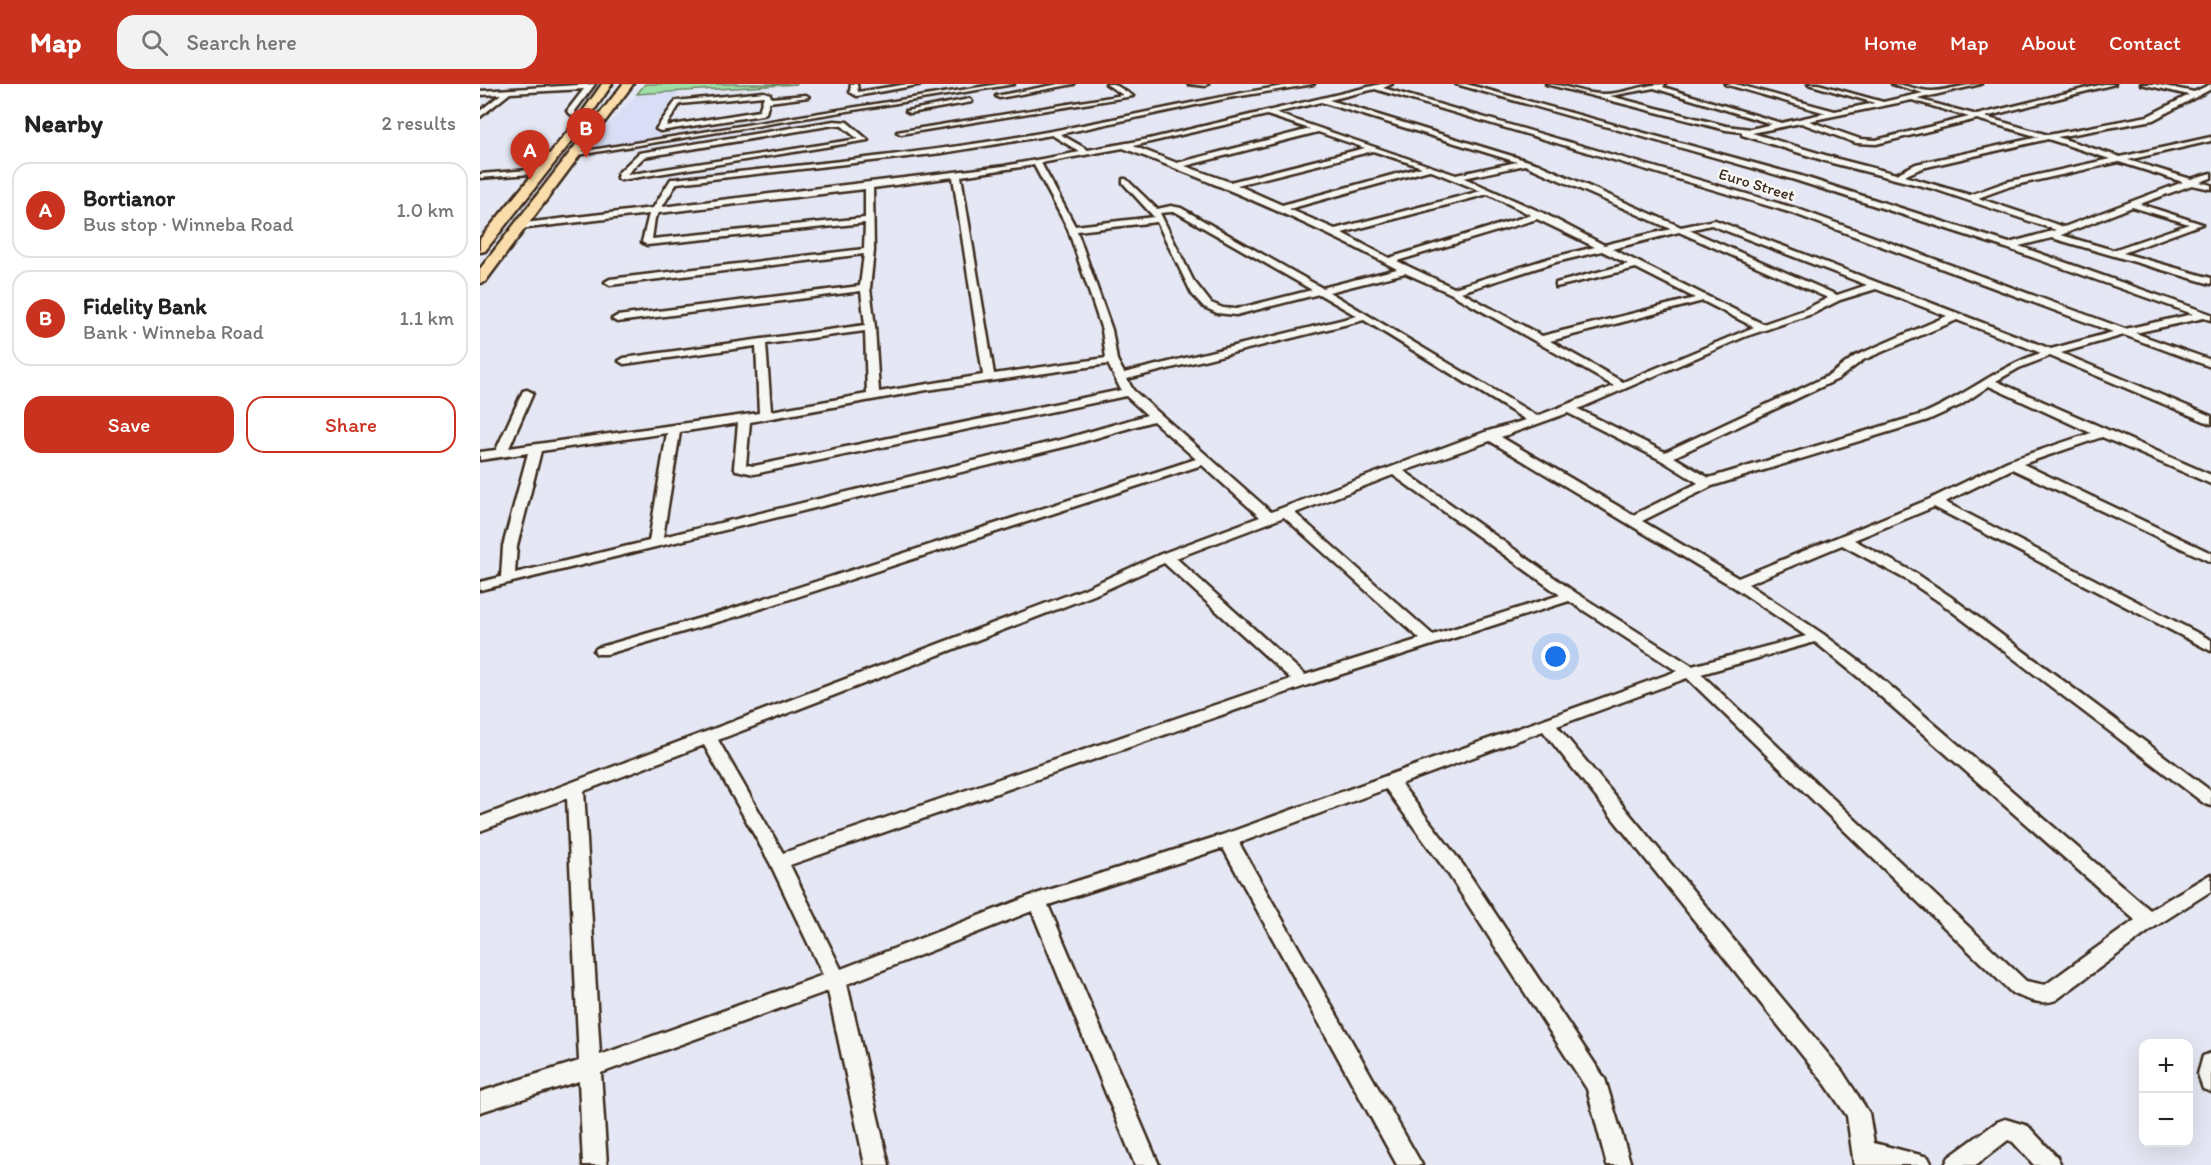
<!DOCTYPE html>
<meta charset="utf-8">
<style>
body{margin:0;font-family:Itim,sans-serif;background:#f2f2f2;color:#222}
.controls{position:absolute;right:18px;bottom:18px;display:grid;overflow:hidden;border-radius:12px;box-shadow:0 6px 24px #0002}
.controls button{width:54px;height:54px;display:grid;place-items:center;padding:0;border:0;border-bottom:2px solid #e0e0e0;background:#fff;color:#222;font:30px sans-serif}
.you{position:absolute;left:1076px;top:573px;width:21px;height:21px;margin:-15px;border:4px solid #fff;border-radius:50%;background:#1a73e8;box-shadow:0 0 0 9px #1a73e833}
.badge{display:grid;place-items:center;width:39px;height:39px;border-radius:50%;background:#c8321e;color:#fff;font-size:20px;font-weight:700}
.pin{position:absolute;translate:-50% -50px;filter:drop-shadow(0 2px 3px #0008)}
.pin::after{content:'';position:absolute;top:32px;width:21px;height:18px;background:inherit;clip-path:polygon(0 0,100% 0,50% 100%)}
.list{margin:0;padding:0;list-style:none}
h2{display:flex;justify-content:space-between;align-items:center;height:78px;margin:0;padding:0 24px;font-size:26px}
h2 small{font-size:20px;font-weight:400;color:#767676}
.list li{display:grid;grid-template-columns:39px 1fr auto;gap:18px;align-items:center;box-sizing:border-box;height:96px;margin:0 12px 12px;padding:0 12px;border:2px solid #e0e0e0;border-radius:18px}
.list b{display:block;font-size:22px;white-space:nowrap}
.list p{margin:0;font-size:20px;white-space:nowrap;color:#767676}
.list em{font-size:20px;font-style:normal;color:#767676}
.actions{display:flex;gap:12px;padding:18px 24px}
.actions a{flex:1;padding:14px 0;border:2px solid #c8321e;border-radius:18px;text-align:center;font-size:21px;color:#c8321e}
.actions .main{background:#c8321e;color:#fff}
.icon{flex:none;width:33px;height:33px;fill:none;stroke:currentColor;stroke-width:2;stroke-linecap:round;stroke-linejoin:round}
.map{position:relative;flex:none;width:1731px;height:1081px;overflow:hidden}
header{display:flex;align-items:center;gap:36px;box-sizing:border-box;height:84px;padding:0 30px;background:#c8321e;color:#fff}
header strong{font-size:28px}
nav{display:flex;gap:33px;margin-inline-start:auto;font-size:21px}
.search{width:420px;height:54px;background:#f2f2f2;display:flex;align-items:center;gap:15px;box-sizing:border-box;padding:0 21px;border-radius:18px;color:#767676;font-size:22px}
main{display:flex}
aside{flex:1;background:#fff}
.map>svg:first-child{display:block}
.built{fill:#d9def6}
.green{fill:#9edea7;stroke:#6c8462;stroke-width:1.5}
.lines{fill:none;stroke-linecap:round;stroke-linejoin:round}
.minor-casing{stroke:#3b2a1e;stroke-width:5}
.highway-casing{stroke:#3b2a1e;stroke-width:5}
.minor{fill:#f6f6f2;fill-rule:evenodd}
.highway{fill:#faddab;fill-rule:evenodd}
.labels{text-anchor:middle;stroke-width:5;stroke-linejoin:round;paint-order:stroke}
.far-street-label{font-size:16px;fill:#3b2a1e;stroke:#f6f6f2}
</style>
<header>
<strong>Map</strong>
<div class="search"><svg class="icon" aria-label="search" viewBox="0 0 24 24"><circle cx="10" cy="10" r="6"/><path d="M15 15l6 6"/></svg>Search here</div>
<nav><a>Home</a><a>Map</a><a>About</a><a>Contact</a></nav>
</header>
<main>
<aside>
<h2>Nearby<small>2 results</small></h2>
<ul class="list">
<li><span class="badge">A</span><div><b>Bortianor</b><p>Bus stop · Winneba Road</p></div><em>1.0 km</em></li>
<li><span class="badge">B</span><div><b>Fidelity Bank</b><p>Bank · Winneba Road</p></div><em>1.1 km</em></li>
</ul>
<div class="actions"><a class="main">Save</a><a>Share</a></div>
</aside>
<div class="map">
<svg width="1731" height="1081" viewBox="0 0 1731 1081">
<rect width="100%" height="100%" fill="#e5e8f4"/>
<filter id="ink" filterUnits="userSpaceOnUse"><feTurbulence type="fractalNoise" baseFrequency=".0167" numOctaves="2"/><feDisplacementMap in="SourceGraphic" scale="12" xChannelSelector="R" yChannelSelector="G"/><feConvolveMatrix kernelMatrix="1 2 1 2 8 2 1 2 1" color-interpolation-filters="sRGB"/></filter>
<g filter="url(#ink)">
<path class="built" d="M200,8L172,43L175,46H182L179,55L111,65L123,46L157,10Z"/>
<path class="green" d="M165,0H318L157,10Z"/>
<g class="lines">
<g class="minor-casing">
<path id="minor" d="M115,0L95,27L97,32H93L87,27L104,5L30,9L0,33V27L21,10L0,11V7Z
M371,0H377L378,8L428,0H443L377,12L370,8Z
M519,0H534L97,71L93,69Z
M579,0H594L519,14L516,12Z
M626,0H634L653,12L421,50L417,48L643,11Z
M708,0H728L725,2Z
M817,0H834L748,14L580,50L608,66L669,55L901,0H912L903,4L1318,125L1645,245L1713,230L1526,164L1315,96L976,0H986L1321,92L1529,159L1576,146L1454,105L1352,79L1262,51V48L1246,46L1066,0C1085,0 1102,10 1121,10C1141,11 1164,0 1185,0L1183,3L1301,39L1346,29L1245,0H1255L1355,27L1395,19L1328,0H1338L1403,18L1443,9L1412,0C1426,0 1440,8 1454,7C1470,6 1485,0 1501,0L1437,15L1497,31L1624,0H1635L1505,33L1568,51L1668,32L1709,11L1661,0H1674L1714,8L1731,0V5L1673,36L1577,53L1640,73L1731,53V57L1648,76L1711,95L1731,89V94L1720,98L1731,101V105L1712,101L1660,120L1722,140L1643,169L1731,194V200L1572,154L1539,162L1731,230V236L1724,234L1655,249L1731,276V283L1644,251L1581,269L1731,332V340L1570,272L1539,284L1516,297L1731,391V400L1622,353L1543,380L1731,469V478L1532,385L1465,418L1731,556V567L1454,423L1374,456L1437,490L1471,513L1731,707V722L1725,720L1461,519L1427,496L1362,461L1268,500L1343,550L1395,589L1670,826L1731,790V807L1676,842L1576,916C1561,922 1546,915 1532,909L1207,594L1077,642L1362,987L1389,1029L1394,1059L1448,1073L1452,1081H1374L1367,1032L1346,1001L1063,647L921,700L983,781L1125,995L1151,1081H1127L1107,1005L969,791L906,705L759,759L942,1081H917L743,764L568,821L679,1081H655L552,827L367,900L409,1081H385L348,907L121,989L127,1081H103L99,997L0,1028V1008L99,977L87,714L0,747V733L604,505L681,470L780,433L722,381L258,532L127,570H117L114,567L117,564L248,526L716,375L673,337L592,361L0,506V498L21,493L23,462L48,369L0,376V368L16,366L43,307L47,306L53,309L29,364L279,329L276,262L144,280L139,277L144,274L385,241L381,207L137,238L132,235L137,232L380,202L384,170L130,201L125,198L130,195L384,165L385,139L167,161L162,158L169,130L39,145L35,142L36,140L173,124L191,95H194C320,81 447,70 572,47C654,32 735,12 817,0ZM1174,4L1292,40L1271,45L1246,42L1130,12ZM895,5L1312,129L1633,248L1571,265L1235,136L1201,143L1058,80L849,16ZM1432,16L1489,33L1396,56L1380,55L1329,37ZM841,18L1037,78L976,91L795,29ZM787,31L830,45L697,79L653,62ZM1497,35L1559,53L1436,80L1416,90L1358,75L1272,49L1321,39L1376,59L1396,60ZM838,48L885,64L750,98L705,82ZM572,51L600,68L524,82L182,123L197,99L462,69ZM1568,55L1630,75L1526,98L1490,111L1424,92L1442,84ZM643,64C738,100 828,138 917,185L842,204L701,124L691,122L677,125L646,95H643V99L674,133L595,142L561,79ZM893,67L942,83L802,121L757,101ZM1639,78L1703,98L1584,143L1498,114L1531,102ZM554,81L588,145L622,246L626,274L514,290L481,92ZM1045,81L1052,84L1191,145L1124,161L1063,129L984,94ZM949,86L1001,107L855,145L809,125ZM473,93L503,291L399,308L395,243L390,204L394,167L393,104ZM385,105V134L172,155L175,134L179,129ZM1008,110L1051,131L909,174L862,149ZM1652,123L1709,140L1633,166L1581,151ZM691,128H696L832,206L756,225L743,224L731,219L713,196L680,129ZM1057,135L1115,163L1070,174L974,204L917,177ZM677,138L712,210L724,223L737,229L756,231L839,210L877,232L644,289L637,276L632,246L597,147ZM1231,141L1387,201L1357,211L1209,146ZM1199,148L1348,214L1324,226L1283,240L1132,165ZM1122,167L1148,180L1076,199V203L1156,184L1215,214L1062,252L981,208L1076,178ZM925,189L970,209L1134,302L1057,332L849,208ZM1396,205L1467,232L1375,272L1350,291L1185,368L1098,325L1264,253L1332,230L1360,216ZM1223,217L1274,243L1143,298L1070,257ZM884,236L1046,336L1005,348L791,428L653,306L647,295ZM1477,236L1561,269C1517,283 1483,314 1440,331L1229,394L1194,373L1358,295L1383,276ZM385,247L387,310L291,327L286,260ZM628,280L641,306L274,382L266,381L270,338L447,306ZM1509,302L1611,349L1528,377L1450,415L1258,494L1162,437L1232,402L1448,336L1481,321ZM646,312L667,331L584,355L183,453L200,348L258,339L254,383L256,386L274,390ZM1088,329L1181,376L1218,399L1153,431L1021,353ZM187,349L169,457L35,489L37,462L61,367ZM1010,357L1252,502L1326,552L1212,582L1096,509L924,387ZM913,391L1080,511L953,551L815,429ZM804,433L940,555L825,591L696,474ZM684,479L811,595L303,769L238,656L614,511ZM1089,517L1197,587L742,751L550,812L361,885L310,781L828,601ZM1335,558L1383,597L1655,836L1565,901L1546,897L1221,590ZM224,661L290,779L343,891L120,971L104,707Z
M284,8L290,10L291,14L326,11L329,13L289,18L286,29L282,31L180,47L176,45L196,17ZM284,12L279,27L186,42L200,20Z
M490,15L492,18L430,29L426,27Z
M354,37L367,38L388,56L141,96L137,94L138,89L159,69ZM354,41L362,42L378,55L146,91L164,73Z
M61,85L65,87L64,89L0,94V90Z
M1731,969V1008L1723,1005L1718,990L1723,972Z
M1525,1035L1548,1042L1577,1073L1581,1081H1554L1533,1058L1528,1056L1496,1081H1465L1469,1073L1517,1038Z"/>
</g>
<g class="highway-casing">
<path id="highway" d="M122,0H132L102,44L5,167L0,168V155L94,40Z
M143,0H153L5,198L0,199V185Z"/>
</g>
<use href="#minor" class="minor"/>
<use href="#highway" class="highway"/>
</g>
</g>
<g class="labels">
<g class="far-street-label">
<text transform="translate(1277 100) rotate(17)" y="6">Euro Street</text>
</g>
</g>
</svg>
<div class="controls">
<button>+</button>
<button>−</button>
</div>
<div class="you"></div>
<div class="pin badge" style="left:50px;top:96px">A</div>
<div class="pin badge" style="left:106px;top:74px">B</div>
</div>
</main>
